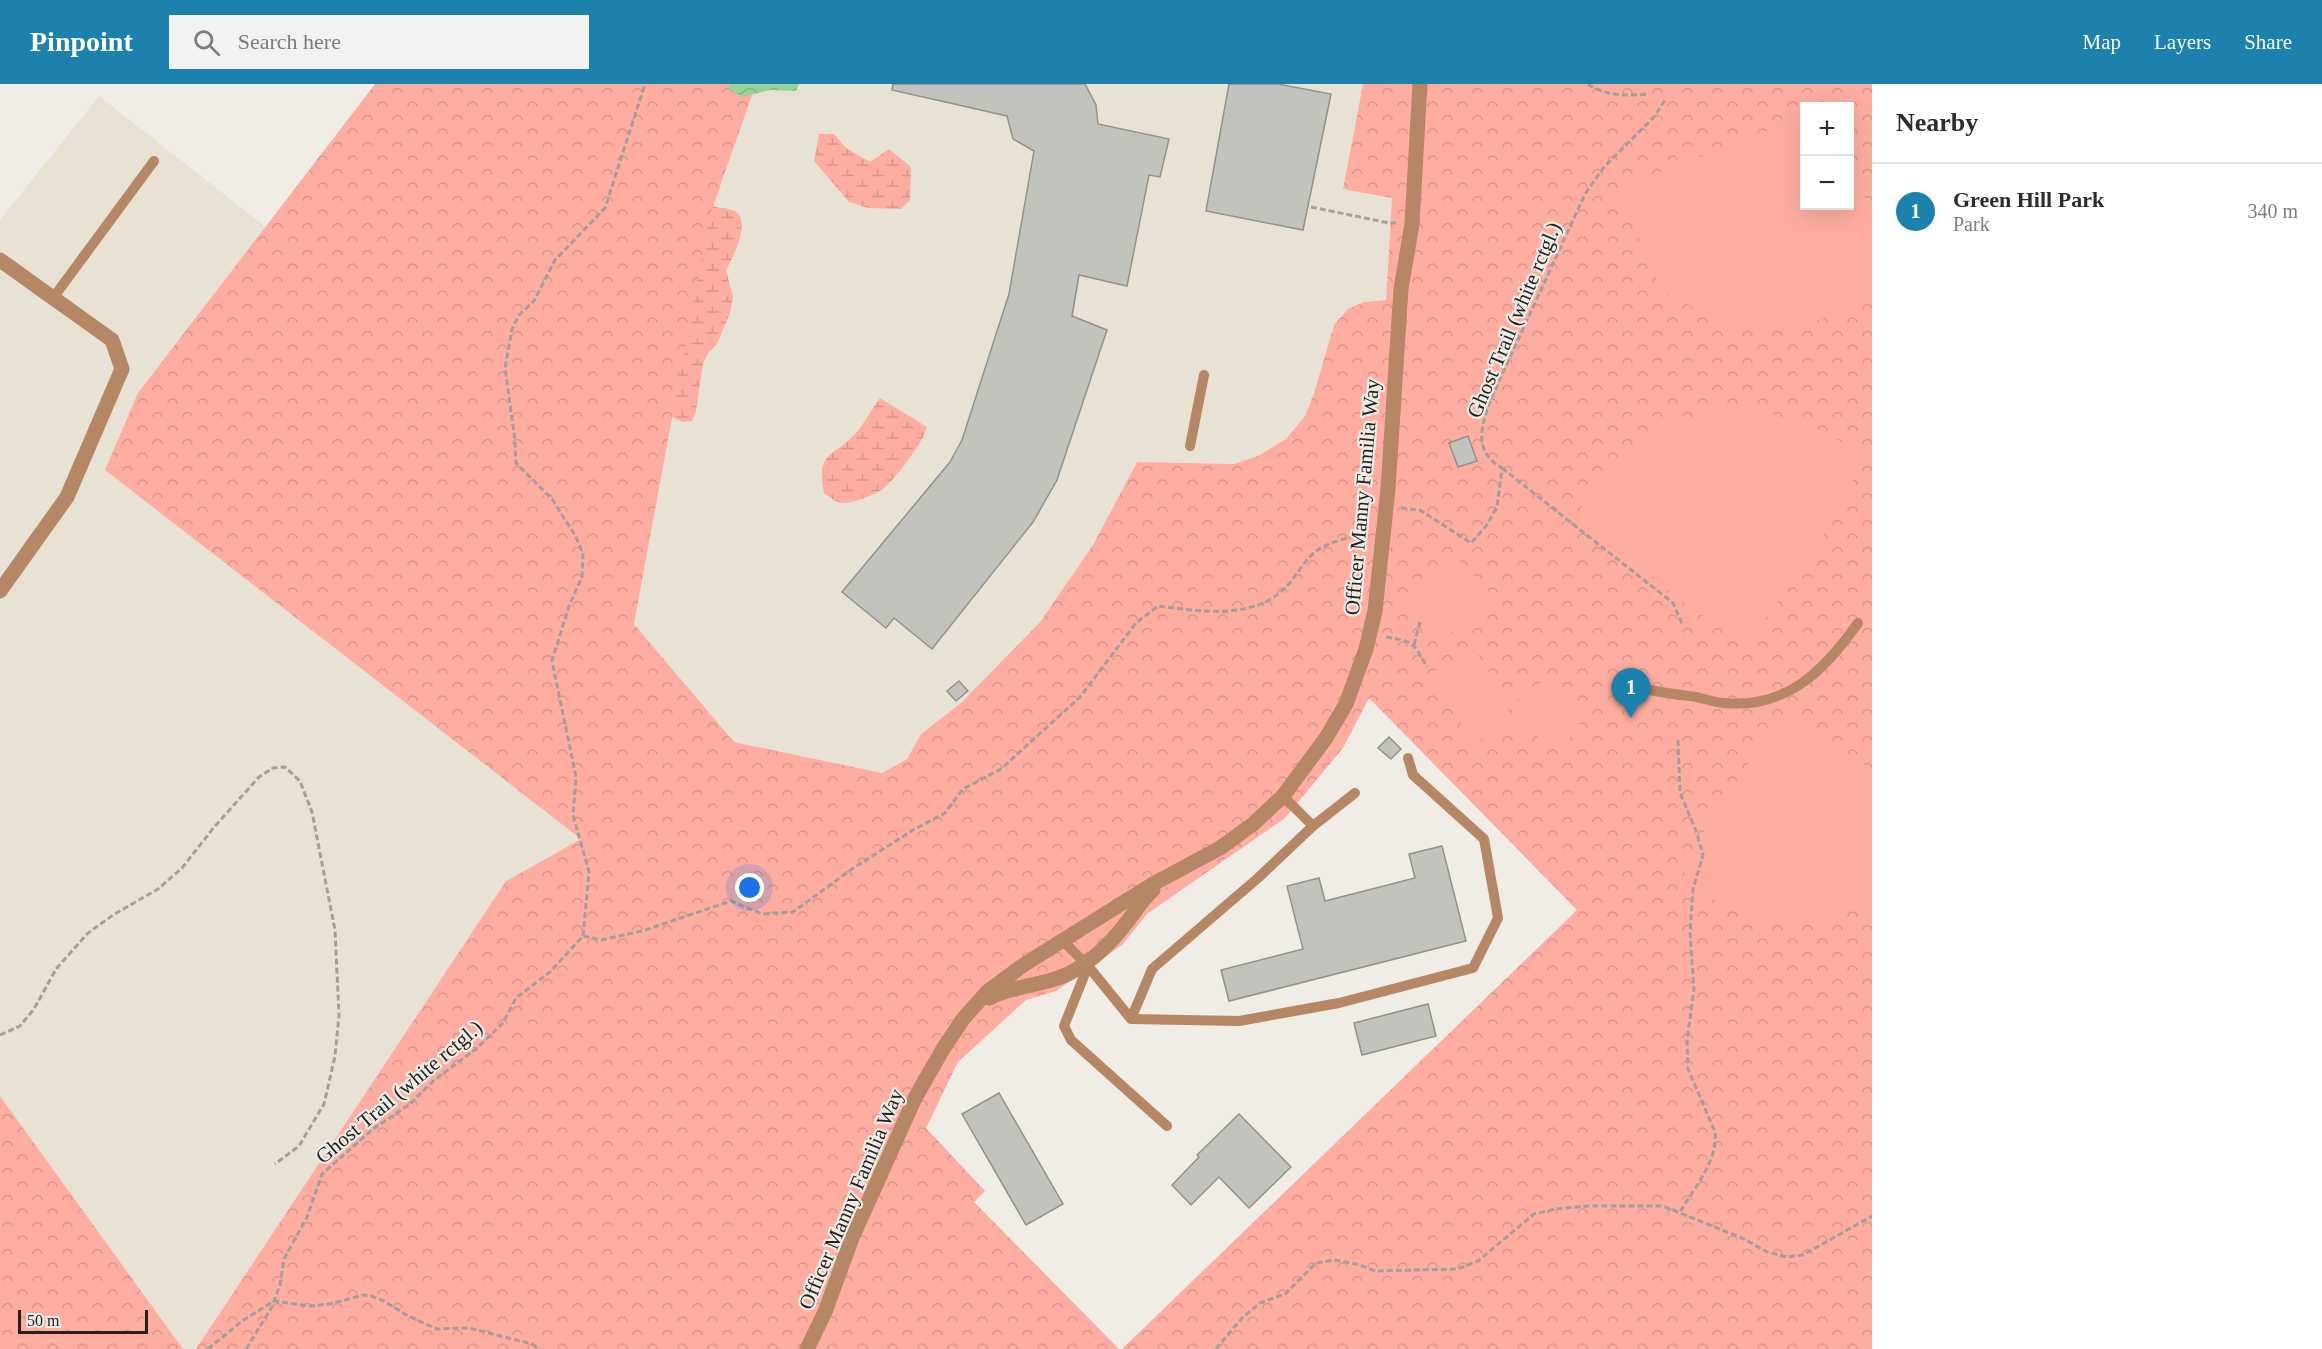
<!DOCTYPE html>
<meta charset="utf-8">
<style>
body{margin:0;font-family:Georgia,serif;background:#f2f2f3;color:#2b2b33}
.controls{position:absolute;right:18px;top:18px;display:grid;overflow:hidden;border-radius:0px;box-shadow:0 6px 24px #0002}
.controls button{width:54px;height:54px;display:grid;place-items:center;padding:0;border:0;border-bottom:2px solid #e1e1e2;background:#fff;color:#2b2b33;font:30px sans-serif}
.scale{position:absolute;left:18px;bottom:15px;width:130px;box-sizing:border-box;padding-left:6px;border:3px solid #21201e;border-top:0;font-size:16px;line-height:21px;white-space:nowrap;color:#21201e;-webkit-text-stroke:4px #f0ede7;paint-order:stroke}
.you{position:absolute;left:750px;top:804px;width:21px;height:21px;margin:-15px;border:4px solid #fff;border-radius:50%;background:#1a73e8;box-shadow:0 0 0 9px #1a73e833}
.badge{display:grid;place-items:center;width:39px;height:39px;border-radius:50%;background:#1c81ac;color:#fff;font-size:20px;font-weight:700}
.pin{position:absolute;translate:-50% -50px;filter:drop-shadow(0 2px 3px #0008)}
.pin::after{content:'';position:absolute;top:32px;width:21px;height:18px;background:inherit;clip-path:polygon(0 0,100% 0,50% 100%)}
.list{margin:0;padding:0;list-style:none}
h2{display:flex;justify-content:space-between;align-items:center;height:78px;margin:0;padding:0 24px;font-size:26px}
h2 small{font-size:20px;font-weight:400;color:#7c7c81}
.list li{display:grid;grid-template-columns:39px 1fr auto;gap:18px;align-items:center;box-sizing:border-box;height:96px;padding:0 24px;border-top:2px solid #e1e1e2}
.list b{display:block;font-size:22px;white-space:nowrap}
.list p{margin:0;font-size:20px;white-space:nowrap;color:#7c7c81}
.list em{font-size:20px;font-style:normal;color:#7c7c81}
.icon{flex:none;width:33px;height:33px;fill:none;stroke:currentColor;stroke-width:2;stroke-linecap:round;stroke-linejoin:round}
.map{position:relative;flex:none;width:1872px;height:1265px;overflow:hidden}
header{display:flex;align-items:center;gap:36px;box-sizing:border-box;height:84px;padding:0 30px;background:#1c81ac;color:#fff}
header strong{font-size:28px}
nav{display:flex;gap:33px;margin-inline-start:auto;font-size:21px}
.search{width:420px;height:54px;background:#f2f2f3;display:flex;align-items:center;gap:15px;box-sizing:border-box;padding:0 21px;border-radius:0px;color:#7c7c81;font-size:22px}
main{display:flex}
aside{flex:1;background:#fff}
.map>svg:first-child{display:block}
.built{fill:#e8e2d5}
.wetland{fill:url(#wetland-marsh)}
.park{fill:url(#park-crowns);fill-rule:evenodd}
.garden{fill:#ffada1}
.water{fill:url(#water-waves)}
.building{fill:#c2c3bd;stroke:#91928c;stroke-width:1.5}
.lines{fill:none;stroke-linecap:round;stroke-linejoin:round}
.path{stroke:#a2a09b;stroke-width:3;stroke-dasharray:6 3;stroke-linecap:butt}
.service{stroke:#b58765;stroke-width:10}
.minor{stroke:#b58765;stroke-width:15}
.labels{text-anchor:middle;stroke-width:4.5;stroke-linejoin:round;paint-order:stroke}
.street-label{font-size:21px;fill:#21201e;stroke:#f0ede7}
</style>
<header>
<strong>Pinpoint</strong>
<div class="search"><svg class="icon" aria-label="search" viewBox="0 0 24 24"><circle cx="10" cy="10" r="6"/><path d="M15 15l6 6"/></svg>Search here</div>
<nav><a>Map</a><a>Layers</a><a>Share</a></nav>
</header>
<main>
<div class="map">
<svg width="1872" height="1265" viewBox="0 0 1872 1265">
<defs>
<pattern id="wetland-marsh" width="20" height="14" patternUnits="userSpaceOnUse" patternTransform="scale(1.5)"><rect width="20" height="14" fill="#ffada1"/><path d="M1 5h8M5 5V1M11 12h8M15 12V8" fill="none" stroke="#da958a"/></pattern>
<pattern id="park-crowns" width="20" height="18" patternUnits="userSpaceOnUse" patternTransform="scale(1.5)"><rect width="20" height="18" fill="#ffada1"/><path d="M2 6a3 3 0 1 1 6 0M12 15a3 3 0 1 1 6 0" fill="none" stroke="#da958a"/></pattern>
<pattern id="water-waves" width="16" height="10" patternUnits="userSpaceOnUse" patternTransform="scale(1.5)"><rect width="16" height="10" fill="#97d498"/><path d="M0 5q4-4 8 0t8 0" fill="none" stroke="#82b683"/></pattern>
</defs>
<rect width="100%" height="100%" fill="#f0ede7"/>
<path class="built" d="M756,0H1363L1343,105L1392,113L1386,216L1364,218L1334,241L1314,309L1305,333L1286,355L1260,371L1234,380L1137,378L1093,461L1040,538L962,618L921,650L907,675L882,689L734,658L634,540L709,134Z
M99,12L271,147L105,386L581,755L506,797L196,1265H183L0,1012V136Z"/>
<path class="wetland" d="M819,50H834L846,64L870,78L889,65L911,83L910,116L901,125L868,124L849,118L814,77Z
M709,120C718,125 723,123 732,126C754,133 733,174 726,186L733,213L730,229L717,260L708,269L703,279L696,327L692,337L683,338L670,332Z
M880,314L927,343C923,359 896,394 884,404C877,410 849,421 840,419C835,417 828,412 824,409C816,365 833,375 856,349C865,338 872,325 880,314Z"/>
<path class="park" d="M375,0H756L709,134L634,540L734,658L882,689L907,675L921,650L962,618L1040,538L1093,461L1137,378L1234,380L1260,371L1286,355L1305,332L1314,309L1334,241L1348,225L1364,218L1386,216L1392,114L1343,105L1363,0H1872V1265H1122L1577,826L1369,614L1343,664L1285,734L1147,830L1122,861L1056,907L1026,916L958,978L926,1044L985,1107L974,1118L1119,1265H196L506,797L581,755L105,386L138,309ZM1804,22H1850V122H1804Z
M0,1012L183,1265H0Z"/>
<path class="garden" d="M1804,34V122H1850V76L1872,130V215L1811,239L1731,243L1662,207L1617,104Z
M1739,319L1826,348L1865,373L1812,473L1745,561L1682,517L1575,431L1644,349Z
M1459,476L1493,513L1442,556L1408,519Z
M1475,565L1511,630L1523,625L1516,610L1557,591L1583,648L1543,665L1536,649L1511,640L1473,660L1431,589Z
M1795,634L1872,686V819C1847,832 1811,840 1782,837C1756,835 1702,817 1687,794C1685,791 1684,785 1683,781L1777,635Z"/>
<path class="water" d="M729,0H799L796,7L770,6L742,13L729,5Z"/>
<path class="building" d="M893,0H1085L1096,21L1098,40L1169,55L1160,93L1149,91L1127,202L1079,191L1072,232L1107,246L1057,396L1033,438L932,565L894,534L886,544L842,508L950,378L962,356L1009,210L1034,67L1013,55L1007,32L892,6Z
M1229,0H1278L1331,10L1303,146L1206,127Z
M1468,352L1477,377L1458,383L1449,359Z
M959,597L968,607L956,617L947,607Z
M1389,653L1401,665L1391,675L1378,664Z
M1442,762L1466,857L1229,917L1221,886L1303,865L1287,802L1319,794L1325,817L1415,794L1409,770Z
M1428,920L1436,952L1362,971L1354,939Z
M999,1009L1063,1120L1026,1141L962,1030Z
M1239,1030L1291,1083L1249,1124L1219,1093L1191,1121L1172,1101L1199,1073L1197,1071Z"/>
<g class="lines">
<path class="path" d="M1588,0C1604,12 1629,12 1649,10
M1311,123L1389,139H1396
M1502,384L1673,519L1683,542
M1401,424L1420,426L1471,459L1486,442L1497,423L1502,384C1473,367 1481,344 1490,317L1585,110L1604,83L1654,33L1665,16
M1386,553C1414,557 1413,559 1427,583
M1414,561L1420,538
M1678,656L1680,709L1696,747L1703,771L1693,805L1690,849L1694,905L1687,957L1688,985L1715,1048C1719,1075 1693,1106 1680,1128
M583,852L589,788L573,731L576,693L552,577L569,522L582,493L583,470L576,453L552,415L516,379L515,357L505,284L512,245L519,231L534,217L555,176L605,124L645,0
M0,951L20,942L34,925L56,885L88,849L113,831L158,805L182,784L215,742L259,693L273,684L285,683L300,697L312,728L335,846L339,931L335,972L324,1020L299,1062L275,1080
M208,1265L242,1237L274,1217L309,1222L330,1220L363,1211L371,1212L384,1217L408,1232L437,1245L469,1244L532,1260L539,1265
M246,1265L272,1223L280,1201L284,1175L307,1133L322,1090L373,1045L410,1020L432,998L477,964L503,939L516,914L550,888L583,852L601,856L642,847L731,817L762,830L793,828L852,785L913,746L945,729L963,705L1001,685L1080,613L1136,539L1158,522C1200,527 1253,537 1286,503C1298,491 1306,471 1323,463C1336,456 1353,453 1367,448
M1216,1265L1242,1234L1260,1219L1285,1210L1316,1179L1334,1176L1357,1180L1375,1187L1458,1185L1478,1177L1534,1130L1556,1125L1588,1122H1663L1744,1155L1767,1168L1787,1173L1803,1171L1872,1132"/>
<path class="service" d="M53,214L154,77
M1190,362L1204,291
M1650,606C1665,609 1681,611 1696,613C1705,615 1714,618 1723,619C1787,625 1824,587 1858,539
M1283,712L1313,742
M1062,856L1088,882L1131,935L1239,937L1339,919L1473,884L1498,834L1484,755L1413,691L1408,674
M1088,882L1064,942L1071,956L1167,1042
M1131,935L1152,885L1258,794L1313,742L1355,709"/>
<path class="minor" d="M0,176L112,256L122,285L67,413L0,507
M989,914C1014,901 1043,902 1068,890C1092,878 1111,859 1127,838C1136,827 1142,815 1153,806
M807,1265L825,1228L852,1154L915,1014L943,965L963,935L988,907L1025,880L1153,800L1220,764L1253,740L1283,712L1326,654L1346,620L1366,565L1375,527L1388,405L1401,205L1412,140L1420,0"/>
</g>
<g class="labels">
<g class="street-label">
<text transform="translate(1514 236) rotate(-67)" y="7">Ghost Trail (white rctgl.)</text>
<text transform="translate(1362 413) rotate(-85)" y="7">Officer Manny Familia Way</text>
<text transform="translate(399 1008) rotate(-40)" y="7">Ghost Trail (white rctgl.)</text>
<text transform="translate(851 1115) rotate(-67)" y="7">Officer Manny Familia Way</text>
</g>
</g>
</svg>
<div class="controls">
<button>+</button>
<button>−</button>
</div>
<div class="scale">50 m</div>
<div class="you"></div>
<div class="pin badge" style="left:1631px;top:634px">1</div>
</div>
<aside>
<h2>Nearby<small></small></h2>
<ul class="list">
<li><span class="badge">1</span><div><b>Green Hill Park</b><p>Park</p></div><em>340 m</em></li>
</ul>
</aside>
</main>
